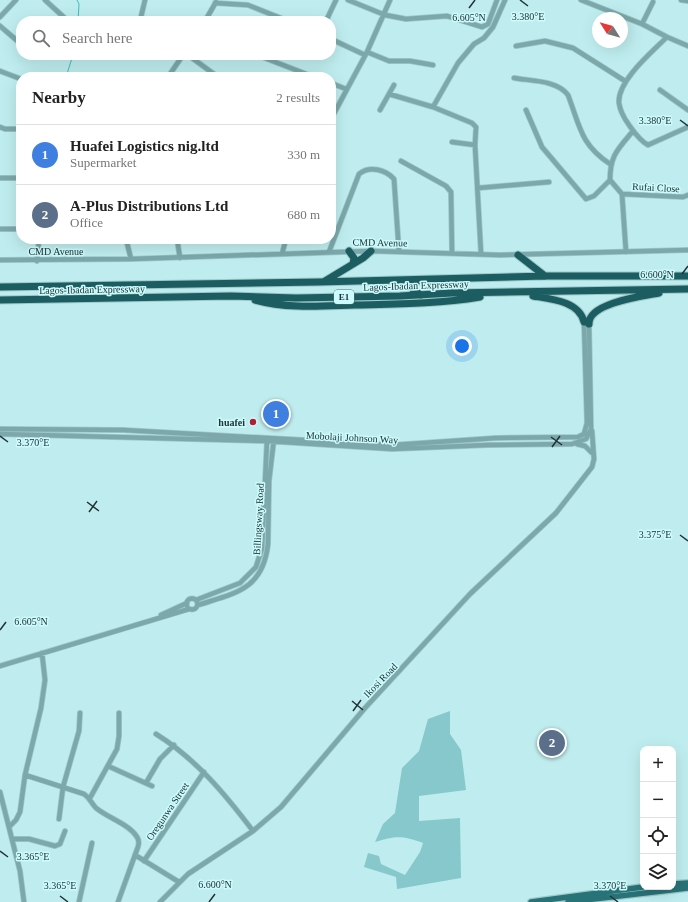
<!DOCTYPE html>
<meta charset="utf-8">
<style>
body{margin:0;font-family:"Times New Roman",serif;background:#f6f6f6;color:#222}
.controls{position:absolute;right:12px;bottom:12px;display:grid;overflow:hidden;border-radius:8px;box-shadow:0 4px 16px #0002}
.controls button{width:36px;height:36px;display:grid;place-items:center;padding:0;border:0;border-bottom:1px solid #e0e0e0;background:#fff;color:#222;font:20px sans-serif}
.compass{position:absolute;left:592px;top:12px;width:36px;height:36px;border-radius:50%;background:#fff;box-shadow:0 4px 16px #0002;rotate:307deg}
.you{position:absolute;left:462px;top:346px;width:14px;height:14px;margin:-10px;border:3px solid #fff;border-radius:50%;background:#1a73e8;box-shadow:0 0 0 6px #1a73e833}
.badge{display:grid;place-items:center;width:26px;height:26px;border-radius:50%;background:#b11e34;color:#fff;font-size:13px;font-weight:700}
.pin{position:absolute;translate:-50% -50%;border:2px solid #fff;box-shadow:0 1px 4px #0006}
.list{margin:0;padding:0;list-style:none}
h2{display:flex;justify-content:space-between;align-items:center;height:52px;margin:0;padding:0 16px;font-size:17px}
h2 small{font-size:13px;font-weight:400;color:#767676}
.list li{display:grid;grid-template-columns:26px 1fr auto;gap:12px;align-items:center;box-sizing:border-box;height:60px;padding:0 16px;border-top:1px solid #e0e0e0}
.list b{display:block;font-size:15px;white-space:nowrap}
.list p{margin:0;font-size:13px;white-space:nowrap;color:#767676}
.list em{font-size:13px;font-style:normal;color:#767676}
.icon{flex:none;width:22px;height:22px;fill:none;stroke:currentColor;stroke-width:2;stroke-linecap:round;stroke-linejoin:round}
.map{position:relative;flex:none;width:688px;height:902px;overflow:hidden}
.search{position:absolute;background:#fff;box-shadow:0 4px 16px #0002;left:16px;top:16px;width:320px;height:44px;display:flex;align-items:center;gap:10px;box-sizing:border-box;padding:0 14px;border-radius:16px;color:#767676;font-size:15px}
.panel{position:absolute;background:#fff;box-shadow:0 4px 16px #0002;left:16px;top:72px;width:320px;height:172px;border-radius:16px}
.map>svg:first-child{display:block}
.green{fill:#86c8cb}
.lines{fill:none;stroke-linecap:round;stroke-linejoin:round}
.stream{stroke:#41bcc2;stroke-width:1}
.minor-casing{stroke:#9fc8ca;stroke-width:6}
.major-casing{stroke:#9fc8ca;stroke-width:8}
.highway-casing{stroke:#9fc8ca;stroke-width:9}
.minor{stroke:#7ca8ab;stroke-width:4.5}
.major{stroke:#287377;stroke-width:5.5}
.highway{stroke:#1c5d61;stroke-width:7}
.ticks{fill:none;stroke:#213334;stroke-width:1.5}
.poi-dot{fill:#b11e34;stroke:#ccfbfd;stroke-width:1.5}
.labels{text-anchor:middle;stroke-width:3;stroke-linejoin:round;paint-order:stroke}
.shield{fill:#ccfbfd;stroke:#546f70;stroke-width:1}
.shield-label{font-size:9px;font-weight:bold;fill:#213334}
.street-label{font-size:10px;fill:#213334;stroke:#ccfbfd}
.poi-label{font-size:10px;font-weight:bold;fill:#213334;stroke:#ccfbfd;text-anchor:end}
.ticks-label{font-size:10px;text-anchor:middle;fill:#213334;stroke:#ccfbfd;stroke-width:3;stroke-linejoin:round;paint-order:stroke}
</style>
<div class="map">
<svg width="688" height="902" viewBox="0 0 688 902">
<rect width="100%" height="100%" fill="#bfedef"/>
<path class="green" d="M450,711V734L461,750L466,790L419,796V821L460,818L461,878L397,889L396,877L364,867L368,853L379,856L381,864L405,875L420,852L423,843C402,835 395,836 375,842L383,824L395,813L402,768L419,751L428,719Z"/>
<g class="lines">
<path class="stream" d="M77,0L79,4L78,21
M66,77L73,55"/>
<g class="minor-casing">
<path id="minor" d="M45,0L68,21
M348,0L385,15L406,19L447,16L482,27L488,24L497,0
M581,0L642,24L667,37L688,46
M681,0L688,1
M215,3L248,5L288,21
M0,17L16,0
M140,21L145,0
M205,21L216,2
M326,21L336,0
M642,24L653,2
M0,26L21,44
M667,37C652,52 617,81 619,103C620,111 624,118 629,125C634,132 640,141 648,145L688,127
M331,39L365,55
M516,46L545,41L573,48L625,81
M367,52L389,61H410L433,65
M188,55L218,77
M257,55L314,77
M0,71L21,79
M168,77L183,55
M514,78C531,81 557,80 568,95C580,126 580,144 610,164
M331,83L346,89
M660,90L688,110
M389,94L433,107L472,123L476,127L475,145L481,254
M433,107L458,63L474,44L484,38L493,27L505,0
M380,110L394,85
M526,110L542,147L586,199L594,196L610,180
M331,119L367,52L390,0
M0,127L5,129H21
M452,142L475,145
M401,161L446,186L451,192L452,252
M0,178H21
M478,188L549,182
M622,194L610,180C610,155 618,149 633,131
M622,194L683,197L688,195
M622,194L626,252
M0,229H21
M126,239L131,259
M177,239L180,258
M329,252L359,174C370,165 386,170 394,179L399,252
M282,254L286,239
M0,260L131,259L371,251L500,255L688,250
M37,261L39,239
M0,429L123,430L393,445L496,438L578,437L584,434L587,423L584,322
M0,434L267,441L392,449L488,445L572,444L586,439L591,429L589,324
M577,444L585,446L592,453
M186.5 604a5.5 5.5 0 1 1 11 0a5.5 5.5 0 1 1-11 0Z
M196,600L240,583L256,567L262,548L267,440
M198,605C235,593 263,590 268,544L269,481L274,439
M161,615L187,603
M0,666L189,609
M156,734C196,759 225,794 253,831
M108,766L152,786
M25,775L84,794C90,798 91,803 96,808C108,818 129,824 137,837C141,843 137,849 135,855L179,882
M146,783L160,759L174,745
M0,792L20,871L24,902
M90,798L117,749L119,736V713
M59,819L63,787L79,731L80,713
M9,827L16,820L20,812L25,775L41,708L45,680L42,653
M12,839H29L55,846L60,844L65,831
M144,861L204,772
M79,902L92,843
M118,902L135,855
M160,902L188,874L253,831L281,807L365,708L470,594L556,513L592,467L594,459L592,431"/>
</g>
<g class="major-casing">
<path id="major" d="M673,884L688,883
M531,902L643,887
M568,902L688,888"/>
</g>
<g class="highway-casing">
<path id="highway" d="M349,251L354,258L353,264
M518,255L545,276
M325,281L363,258L371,251
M418,281L412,283L411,288L421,295
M0,287L319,282L545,276H688
M533,296C551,299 579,301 584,322
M0,300L231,296L296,298L400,296L452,293L688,289
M255,300C288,309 321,306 355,305C397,304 438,304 480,297
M589,324C588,303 643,296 659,293"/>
</g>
<use href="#minor" class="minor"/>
<use href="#major" class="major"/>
<use href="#highway" class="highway"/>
</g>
<path class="ticks" d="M520,0L528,6M469,8L475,0M680,120L688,126M682,274L688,266M0,436L8,442M551,437L562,445M552,447L560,436M87,502L99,511M89,512L97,501M680,535L688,541M0,630L6,622M352,701L363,710M353,711L361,700M0,851L8,857M60,896L68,902M610,896L618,902M209,902L215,894"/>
<circle class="poi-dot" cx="253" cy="422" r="4"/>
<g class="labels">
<rect class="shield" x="334" y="290" width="20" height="14" rx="3"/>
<g class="shield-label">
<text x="344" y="300">E1</text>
</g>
<g class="street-label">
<text transform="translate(656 187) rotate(3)" y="4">Rufai Close</text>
<text transform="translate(380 242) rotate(1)" y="4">CMD Avenue</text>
<text x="56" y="255">CMD Avenue</text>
<text transform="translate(416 285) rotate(-2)" y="4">Lagos-Ibadan Expressway</text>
<text transform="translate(92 289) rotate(-1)" y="4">Lagos-Ibadan Expressway</text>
<text transform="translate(352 437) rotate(3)" y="4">Mobolaji Johnson Way</text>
<text transform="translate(258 519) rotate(-87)" y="4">Billingsway Road</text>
<text transform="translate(380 680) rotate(-46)" y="4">Ikosi Road</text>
<text transform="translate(167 811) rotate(-56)" y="4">Oregunwa Street</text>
</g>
<g class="poi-label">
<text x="245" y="426">huafei</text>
</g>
</g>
<g class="ticks-label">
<text x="528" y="20">3.380°E</text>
<text x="469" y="21">6.605°N</text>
<text x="655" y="124">3.380°E</text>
<text x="657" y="278">6.600°N</text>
<text x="33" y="446">3.370°E</text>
<text x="655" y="538">3.375°E</text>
<text x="31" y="625">6.605°N</text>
<text x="33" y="860">3.365°E</text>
<text x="215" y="888">6.600°N</text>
<text x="60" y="889">3.365°E</text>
<text x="610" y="889">3.370°E</text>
</g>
</svg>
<div class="controls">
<button>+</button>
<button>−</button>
<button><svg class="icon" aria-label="locate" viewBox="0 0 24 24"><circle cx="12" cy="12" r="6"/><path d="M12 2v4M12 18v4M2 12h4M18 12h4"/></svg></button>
<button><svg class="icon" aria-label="layers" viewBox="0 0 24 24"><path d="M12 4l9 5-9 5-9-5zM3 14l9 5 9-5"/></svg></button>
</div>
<svg class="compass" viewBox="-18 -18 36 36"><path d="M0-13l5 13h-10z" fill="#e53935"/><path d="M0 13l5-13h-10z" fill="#767676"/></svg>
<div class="you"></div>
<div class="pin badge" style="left:276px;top:414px;background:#3f7fe0">1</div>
<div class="pin badge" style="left:552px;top:743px;background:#5c6f8a">2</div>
<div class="search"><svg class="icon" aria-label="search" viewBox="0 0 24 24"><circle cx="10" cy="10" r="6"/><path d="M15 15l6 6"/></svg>Search here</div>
<section class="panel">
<h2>Nearby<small>2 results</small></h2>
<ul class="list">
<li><span class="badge" style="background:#3f7fe0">1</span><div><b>Huafei Logistics nig.ltd</b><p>Supermarket</p></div><em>330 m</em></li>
<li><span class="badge" style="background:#5c6f8a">2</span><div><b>A-Plus Distributions Ltd</b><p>Office</p></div><em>680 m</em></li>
</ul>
</section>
</div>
